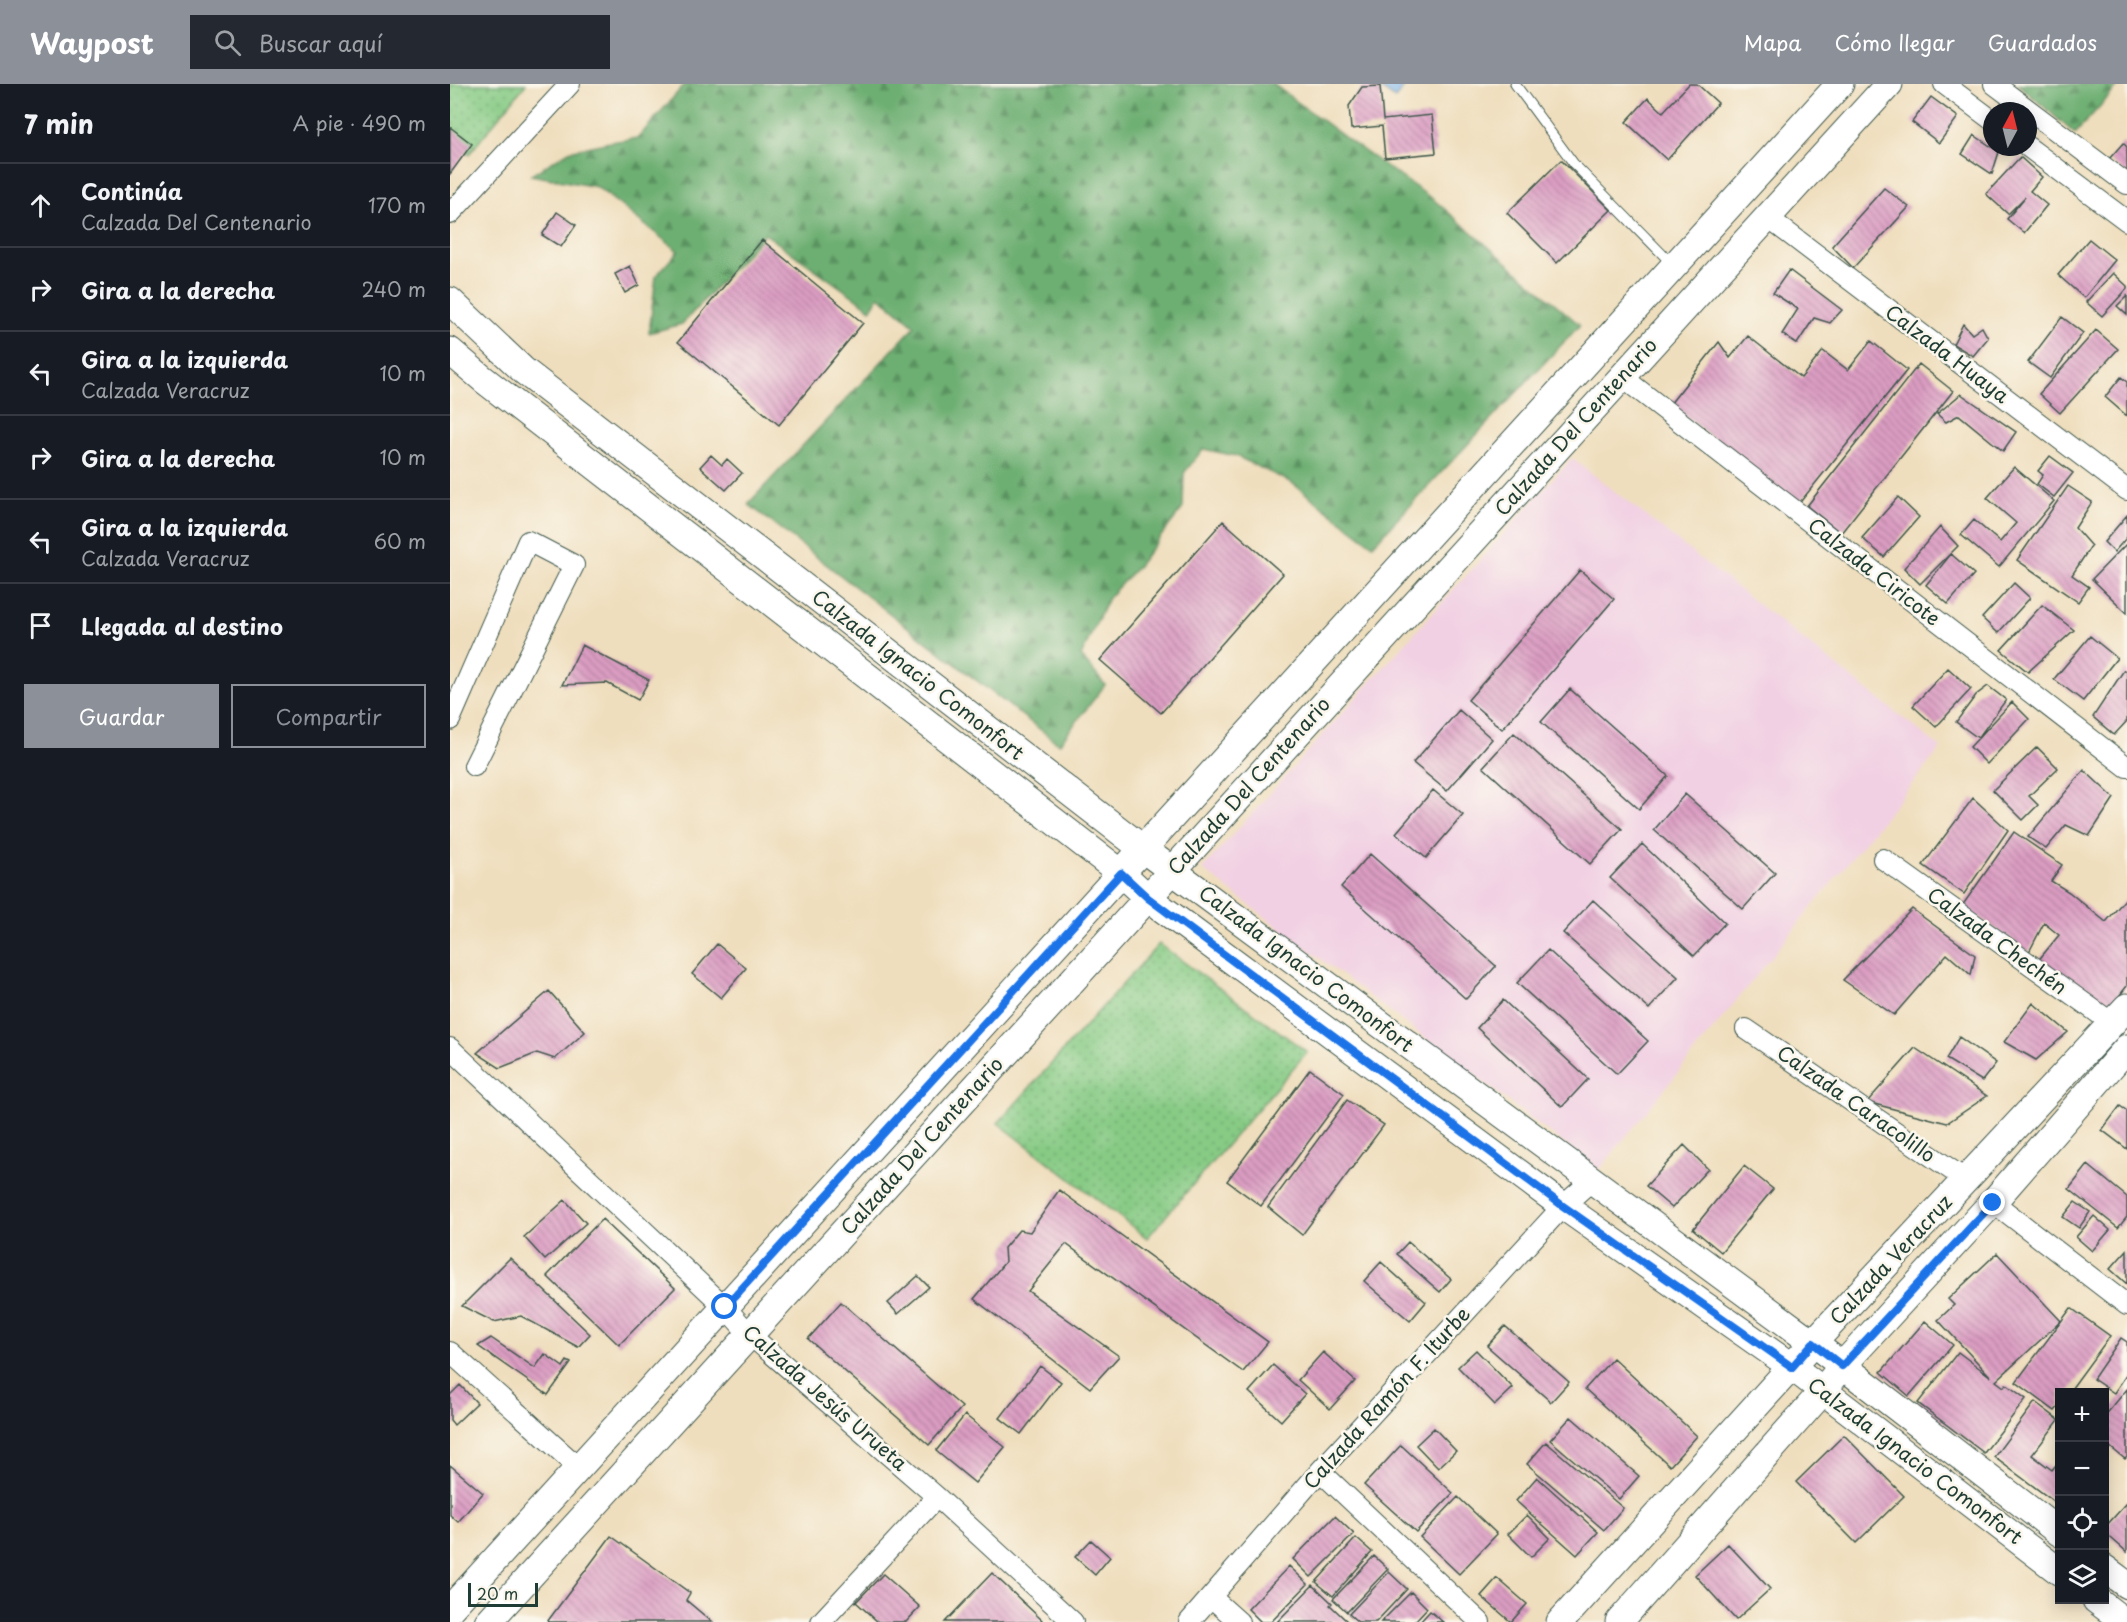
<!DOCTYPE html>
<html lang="es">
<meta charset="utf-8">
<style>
body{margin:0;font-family:"Playpen Sans",sans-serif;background:#242831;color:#f1f3f6}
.controls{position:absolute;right:18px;bottom:18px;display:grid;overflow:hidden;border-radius:0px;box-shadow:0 3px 15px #0003}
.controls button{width:54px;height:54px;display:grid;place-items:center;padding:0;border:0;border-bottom:2px solid #363941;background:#171b24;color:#f1f3f6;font:30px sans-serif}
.compass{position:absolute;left:1533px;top:18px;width:54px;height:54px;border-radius:50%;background:#171b24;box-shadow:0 3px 15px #0003;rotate:7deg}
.scale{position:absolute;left:18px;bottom:15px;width:70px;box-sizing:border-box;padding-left:6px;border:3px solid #1f3d34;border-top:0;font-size:16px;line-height:21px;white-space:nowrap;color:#1f3d34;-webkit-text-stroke:4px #fbf7ec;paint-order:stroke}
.stop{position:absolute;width:18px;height:18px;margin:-14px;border:4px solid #1a73e8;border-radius:50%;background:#fff}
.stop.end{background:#1a73e8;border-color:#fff;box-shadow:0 2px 6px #0008}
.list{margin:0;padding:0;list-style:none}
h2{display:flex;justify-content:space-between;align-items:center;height:78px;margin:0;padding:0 24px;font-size:26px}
h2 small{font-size:20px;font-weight:400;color:#9ea1a6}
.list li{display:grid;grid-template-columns:39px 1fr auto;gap:18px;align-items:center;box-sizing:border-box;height:84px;padding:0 24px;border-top:2px solid #363941}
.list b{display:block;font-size:22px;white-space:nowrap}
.list p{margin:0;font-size:20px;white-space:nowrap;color:#9ea1a6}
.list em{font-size:20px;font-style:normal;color:#9ea1a6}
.actions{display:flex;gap:12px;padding:18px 24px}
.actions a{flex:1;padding:14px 0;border:2px solid #8c9099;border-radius:0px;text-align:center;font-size:21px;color:#8c9099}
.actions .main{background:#8c9099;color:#fff}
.icon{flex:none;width:33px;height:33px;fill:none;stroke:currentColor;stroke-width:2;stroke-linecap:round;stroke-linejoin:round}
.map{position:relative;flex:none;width:1677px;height:1538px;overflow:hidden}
header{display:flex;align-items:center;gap:36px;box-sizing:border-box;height:84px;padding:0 30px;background:#8c9099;color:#fff}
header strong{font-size:28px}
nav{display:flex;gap:33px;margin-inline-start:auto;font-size:21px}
.search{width:420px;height:54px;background:#242831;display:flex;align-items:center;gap:15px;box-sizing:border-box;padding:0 21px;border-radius:0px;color:#9ea1a6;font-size:22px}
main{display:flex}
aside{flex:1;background:#171b24}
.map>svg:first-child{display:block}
.built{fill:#f1d0e3}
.forest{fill:url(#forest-firs);stroke:#467653;stroke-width:1.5}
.park{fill:url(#park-dots);stroke:#53845c;stroke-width:1.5}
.water{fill:#7ab2ea;stroke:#4c788f;stroke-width:1.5}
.building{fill:url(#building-back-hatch)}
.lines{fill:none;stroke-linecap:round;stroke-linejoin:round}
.lane-casing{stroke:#3e5549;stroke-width:11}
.street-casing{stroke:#3e5549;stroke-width:22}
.secondary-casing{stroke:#3e5549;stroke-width:29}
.lane{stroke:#fff;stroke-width:9}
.street{stroke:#fff;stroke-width:20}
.secondary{stroke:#fff;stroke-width:27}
.route{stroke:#1a73e8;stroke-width:8}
.labels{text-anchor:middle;stroke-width:5;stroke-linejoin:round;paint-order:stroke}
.street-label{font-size:20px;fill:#1f3d34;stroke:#fbf7ec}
</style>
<header>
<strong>Waypost</strong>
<div class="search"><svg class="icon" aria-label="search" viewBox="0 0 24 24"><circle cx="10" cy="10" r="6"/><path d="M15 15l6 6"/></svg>Buscar aquí</div>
<nav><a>Mapa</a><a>Cómo llegar</a><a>Guardados</a></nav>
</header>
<main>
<aside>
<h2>7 min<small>A pie · 490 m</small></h2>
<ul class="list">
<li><svg class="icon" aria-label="ahead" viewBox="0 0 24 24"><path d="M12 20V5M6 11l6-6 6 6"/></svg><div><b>Continúa</b><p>Calzada Del Centenario</p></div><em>170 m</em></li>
<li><svg class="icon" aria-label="right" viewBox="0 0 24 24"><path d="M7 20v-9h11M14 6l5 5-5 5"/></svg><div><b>Gira a la derecha</b></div><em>240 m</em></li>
<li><svg class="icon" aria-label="left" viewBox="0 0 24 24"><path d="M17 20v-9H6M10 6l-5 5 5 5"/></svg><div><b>Gira a la izquierda</b><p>Calzada Veracruz</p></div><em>10 m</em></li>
<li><svg class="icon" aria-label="right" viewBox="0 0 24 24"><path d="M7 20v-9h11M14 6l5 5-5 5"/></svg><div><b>Gira a la derecha</b></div><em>10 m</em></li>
<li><svg class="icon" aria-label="left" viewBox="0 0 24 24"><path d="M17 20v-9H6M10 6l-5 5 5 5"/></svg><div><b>Gira a la izquierda</b><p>Calzada Veracruz</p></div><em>60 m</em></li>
<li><svg class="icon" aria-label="arrive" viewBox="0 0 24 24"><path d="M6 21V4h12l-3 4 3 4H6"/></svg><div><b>Llegada al destino</b></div></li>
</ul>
<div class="actions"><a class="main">Guardar</a><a>Compartir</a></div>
</aside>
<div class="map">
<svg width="1677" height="1538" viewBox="0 0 1677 1538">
<defs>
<pattern id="forest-firs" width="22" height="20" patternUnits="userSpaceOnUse" patternTransform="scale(1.5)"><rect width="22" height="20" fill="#6daf72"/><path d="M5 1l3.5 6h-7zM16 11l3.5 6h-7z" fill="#59905e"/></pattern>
<pattern id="park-dots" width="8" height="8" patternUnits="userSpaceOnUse" patternTransform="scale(1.5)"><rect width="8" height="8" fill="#87cb85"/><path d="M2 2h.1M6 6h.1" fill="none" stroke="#6ea66e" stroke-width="1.8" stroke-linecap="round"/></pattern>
<pattern id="building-back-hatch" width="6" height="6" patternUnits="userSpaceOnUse" patternTransform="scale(1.5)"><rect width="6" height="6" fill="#dc9dc3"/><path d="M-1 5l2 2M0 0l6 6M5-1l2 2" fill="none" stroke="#b2819f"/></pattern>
</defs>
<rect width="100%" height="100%" fill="#fbf7ec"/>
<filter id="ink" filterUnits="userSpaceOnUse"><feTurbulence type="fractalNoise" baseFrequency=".0167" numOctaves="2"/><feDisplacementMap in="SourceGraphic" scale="12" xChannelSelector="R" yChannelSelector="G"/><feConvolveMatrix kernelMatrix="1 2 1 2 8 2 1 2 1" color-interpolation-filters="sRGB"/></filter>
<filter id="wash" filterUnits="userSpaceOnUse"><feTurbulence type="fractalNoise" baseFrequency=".008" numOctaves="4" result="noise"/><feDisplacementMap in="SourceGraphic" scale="24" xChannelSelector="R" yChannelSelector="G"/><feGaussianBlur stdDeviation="1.35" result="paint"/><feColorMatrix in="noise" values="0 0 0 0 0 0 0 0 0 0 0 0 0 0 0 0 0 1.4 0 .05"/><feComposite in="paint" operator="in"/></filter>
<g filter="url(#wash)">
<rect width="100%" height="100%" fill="#efdebd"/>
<path class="built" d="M1122,374L1491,664L1149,1086L752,785Z"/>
<path class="forest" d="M235,0H823L904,60L984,116L1130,241L923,461L842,399L786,372L753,365L734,389L733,424L687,483L658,514L631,572L655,601L609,660L298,420L465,242L429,212L421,225L315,150L232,240L199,249L206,192L228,167L147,103L81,91L119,67L160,58L188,54Z
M1568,0H1670L1625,50Z"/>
<path class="park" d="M0,0H76L19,70L0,55Z
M709,860L857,968L697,1154L548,1039Z"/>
<path class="water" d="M925,0H956L945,15Z"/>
<g id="blocks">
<path class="building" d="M1239,0H1247L1268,19L1217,76L1176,38L1198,14L1213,28Z
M930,2L933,36L982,31L986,69L935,74L932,42L901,45L899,22L912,3Z
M1481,13L1508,33L1489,59L1462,38Z
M0,43L22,60L0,90Z
M1524,51L1549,68L1542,90L1512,70Z
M1673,59L1677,63V91L1659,75Z
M1570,73L1592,93L1580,107L1597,121L1574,149L1557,135L1575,113L1558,130L1536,110Z
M1111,76L1161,126L1107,179L1057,129Z
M1434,104L1459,123L1403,184L1382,162Z
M107,128L126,141L111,163L92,151Z
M1639,155L1665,176L1634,214L1608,191Z
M312,156L413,239L329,341L228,258Z
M180,182L189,201L175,209L165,190Z
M1339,186L1392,226L1380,239L1364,234L1347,260L1332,250L1348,225L1323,209Z
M1663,189L1677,202V205L1652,232L1636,218Z
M1677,212V231L1667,222Z
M1612,233L1633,249L1600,294L1578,278Z
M1513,240L1522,250L1532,243L1538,254L1523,272L1503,260Z
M1646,246L1668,265L1610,329L1589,310Z
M1298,252L1351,294L1373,267L1398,286L1421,257L1457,286L1347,422L1220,320L1269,258L1280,274Z
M1469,280L1503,307L1391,449L1357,422Z
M1671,293L1677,298V332L1655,313Z
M1511,310L1566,348L1553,367L1509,331L1496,338L1487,330Z
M261,371L272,381L277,375L292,389L276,406L250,383Z
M1600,372L1623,389L1604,413L1587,400L1593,391L1588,387Z
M1564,383L1604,417L1549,483L1511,451L1524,436L1550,458L1566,439L1537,414Z
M1618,402L1642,418L1625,444L1641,462L1622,491L1639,503L1628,518L1567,476Z
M1448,413L1469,433L1434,473L1412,454Z
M1677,431V453L1664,468L1654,458Z
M773,437L833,490L711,629L650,576Z
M1490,443L1508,462L1470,500L1454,484Z
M1677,459V529L1642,495Z
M1501,470L1524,490L1498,520L1476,501Z
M1130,486L1164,515L1052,645L1018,616Z
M1564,499L1580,514L1548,549L1532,534Z
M1592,521L1624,546L1578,588L1551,566Z
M1640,552L1667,574L1633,617L1604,595Z
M132,561L199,596L188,616L157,599L112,601Z
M1498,584L1521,605L1486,643L1463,622Z
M1674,586L1677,588V637L1664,651L1643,633Z
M1538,602L1556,616L1528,654L1506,638L1526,611Z
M1120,605L1218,692L1189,725L1091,638Z
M1562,618L1579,635L1537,680L1520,663Z
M1009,626L1042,655L997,707L963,679Z
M1064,649L1172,745L1140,780L1033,683Z
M1587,663L1608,684L1579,712L1588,721L1573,736L1543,706Z
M1634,686L1664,714L1639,752L1616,741L1596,765L1578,753Z
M983,706L1013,731L976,774L946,749Z
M1235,710L1325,789L1293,825L1204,746Z
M1523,714L1558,746L1514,810L1473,781Z
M1564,748L1612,781L1601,797L1619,808L1656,838L1676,814L1677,815V902L1654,931L1587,878L1609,851L1594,839L1579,868L1512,822Z
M1192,760L1275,839L1244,872L1160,794Z
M920,770L1046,882L1016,915L891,803Z
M1143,816L1228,893L1199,925L1113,849Z
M1462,825L1525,871L1521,891L1497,870L1444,931L1393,896Z
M267,860L296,884L271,914L242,890Z
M1098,866L1198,957L1167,990L1067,899Z
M99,907L135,948L105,975L87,969L50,984L27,969Z
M1053,916L1138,995L1112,1023L1027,944Z
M1583,919L1618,948L1586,976L1554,958Z
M1509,953L1546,979L1532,997L1496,975Z
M1465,964L1537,1012L1497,1039L1417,1018Z
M860,985L894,1010L811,1122L777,1097Z
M897,1016L934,1041L852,1151L818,1123Z
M1670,1022L1677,1027V1065L1652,1046Z
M1234,1061L1258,1085L1222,1124L1196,1102Z
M1638,1081L1677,1113V1133L1668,1144L1619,1105Z
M1294,1082L1323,1105L1271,1168L1243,1145Z
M609,1106L818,1258L793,1288L616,1160L578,1207L669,1272L640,1304L524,1215L555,1178L554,1164L569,1146L580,1148Z
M115,1116L136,1139L95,1176L74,1153Z
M1625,1118L1640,1128L1629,1144L1613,1133Z
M1644,1132L1660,1146L1642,1167L1626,1153Z
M152,1135L225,1204L169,1261L97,1192Z
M958,1158L1001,1195L990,1208L947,1170Z
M1677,1166V1200L1660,1185Z
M1547,1169L1611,1237L1546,1297L1554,1303L1556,1300L1576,1315L1534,1369L1468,1319L1508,1268L1541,1293L1488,1236L1504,1221L1498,1215Z
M60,1174L140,1250L128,1263L71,1232L44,1238L12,1222Z
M931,1178L976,1218L960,1237L914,1197Z
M468,1192L479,1203L448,1230L438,1219Z
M391,1218L512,1323L479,1361L358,1255Z
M1621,1224L1660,1252L1619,1308H1610V1321L1605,1327L1566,1298Z
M1475,1237L1503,1261L1459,1312L1431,1288Z
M1055,1242L1119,1298L1101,1318L1037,1262Z
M41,1254L85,1284L95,1270L113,1283L117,1277L121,1279L98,1311L28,1262Z
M1671,1254L1677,1258V1290L1664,1309L1643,1295Z
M1026,1266L1063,1304L1045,1321L1008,1283Z
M873,1268L905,1297L880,1325L848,1296Z
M1163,1274L1247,1352L1220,1382L1135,1305Z
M823,1281L855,1310L831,1337L799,1308Z
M590,1282L611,1298L571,1350L550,1334Z
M10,1301L27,1319L4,1341L0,1336V1311Z
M1677,1305V1373L1675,1375L1654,1358V1333Z
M1585,1318L1609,1336L1582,1371L1602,1386L1610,1376V1422L1544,1373Z
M515,1331L555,1363L525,1399L486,1367Z
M1121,1333L1189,1392L1169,1415L1100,1356Z
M984,1344L1006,1367L988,1384L966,1361Z
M1394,1351L1454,1412L1406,1459L1346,1398Z
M1096,1358L1173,1424L1154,1446L1077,1380Z
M951,1361L1003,1409L966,1448L914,1401Z
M0,1381L33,1409L8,1438L0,1431Z
M1087,1393L1148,1448L1127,1471L1066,1417Z
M1008,1413L1047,1450L1009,1490L970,1453Z
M1677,1419V1468L1654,1448V1444Z
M1077,1431L1100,1454L1081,1473L1058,1450Z
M885,1432L904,1450L861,1493L843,1475Z
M161,1452L240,1509L236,1516L262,1538H97Z
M906,1454L922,1468L883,1512L866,1498Z
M641,1456L660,1473L645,1491L625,1473Z
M1278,1460L1320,1505L1286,1536L1245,1491Z
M924,1472L938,1485L897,1528L883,1515Z
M839,1482L858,1500L821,1538H811L798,1525Z
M939,1488L957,1505L926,1538H908L899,1530Z
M542,1489L592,1536L590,1538H495Z
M433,1490L470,1523L456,1538H428L406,1518Z
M1047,1494L1077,1520L1061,1538L1031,1512Z
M863,1501L882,1519L880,1521L898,1538H827Z
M961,1508L977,1524L964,1538H931Z
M980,1527L993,1538H970Z"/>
</g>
</g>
<g filter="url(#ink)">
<use href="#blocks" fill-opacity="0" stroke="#3e5549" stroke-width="1.5"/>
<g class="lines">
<g class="lane-casing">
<path id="lane" d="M1065,0L1124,80L1222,180"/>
</g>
<g class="street-casing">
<path id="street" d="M1494,0L1542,36
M1544,0L1677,100
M1578,63L1677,137
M0,130L120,0
M1317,133L1677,406
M1172,293L1677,683
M0,636L78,457L124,481L24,682
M1433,775L1662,939
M1296,945L1516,1096
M0,964L275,1223L300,1251L487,1413L623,1538
M1543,1118L1677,1221
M0,1268L129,1384
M870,1387L1030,1538
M761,1513L789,1538
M371,1538L487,1413
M739,1538L870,1387L1113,1122L1141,1097"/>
</g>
<g class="secondary-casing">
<path id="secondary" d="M0,217L74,287L693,765L1363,1259L1610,1449
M0,267L33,295L671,789L698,814L1113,1122L1342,1283L1610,1488
M1654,1484L1677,1501
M1646,1516L1675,1538
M0,1525L1390,0
M38,1538L1439,0
M1110,1538L1363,1259L1677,923
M1169,1538L1373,1307L1392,1282L1543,1118L1677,964"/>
</g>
<use href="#lane" class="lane"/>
<use href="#street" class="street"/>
<use href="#secondary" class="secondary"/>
</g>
</g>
<g class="lines" filter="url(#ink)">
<path class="route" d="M275,1223L671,789L698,814L1113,1122L1342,1283L1363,1259L1392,1282L1543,1119"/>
</g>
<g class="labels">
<g class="street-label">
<text transform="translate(1497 270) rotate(37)" y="7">Calzada Huaya</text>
<text transform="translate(1126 343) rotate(-48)" y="7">Calzada Del Centenario</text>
<text transform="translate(1424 488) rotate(38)" y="7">Calzada Ciricote</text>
<text transform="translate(468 591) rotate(38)" y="7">Calzada Ignacio Comonfort</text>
<text transform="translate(799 702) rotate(-48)" y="7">Calzada Del Centenario</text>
<text transform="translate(1547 857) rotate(36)" y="7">Calzada Chechén</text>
<text transform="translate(856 885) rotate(37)" y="7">Calzada Ignacio Comonfort</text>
<text transform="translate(1406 1020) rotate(35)" y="7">Calzada Caracolillo</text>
<text transform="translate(472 1062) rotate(-48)" y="7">Calzada Del Centenario</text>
<text transform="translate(1441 1176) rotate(-47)" y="7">Calzada Veracruz</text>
<text transform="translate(375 1314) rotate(41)" y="7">Calzada Jesús Urueta</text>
<text transform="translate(937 1314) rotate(-48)" y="7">Calzada Ramón F. Iturbe</text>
<text transform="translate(1465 1377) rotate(37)" y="7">Calzada Ignacio Comonfort</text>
</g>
</g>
</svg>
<div class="controls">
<button>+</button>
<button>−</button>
<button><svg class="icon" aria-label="locate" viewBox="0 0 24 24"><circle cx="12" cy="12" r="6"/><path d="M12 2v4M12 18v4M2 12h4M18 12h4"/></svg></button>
<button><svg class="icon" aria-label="layers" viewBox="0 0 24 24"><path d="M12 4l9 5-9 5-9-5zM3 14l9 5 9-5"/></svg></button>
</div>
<svg class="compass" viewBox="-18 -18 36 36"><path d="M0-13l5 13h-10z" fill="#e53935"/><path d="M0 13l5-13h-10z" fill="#9ea1a6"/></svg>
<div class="scale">20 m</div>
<div class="stop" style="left:275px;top:1223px"></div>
<div class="stop end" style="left:1543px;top:1119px"></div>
</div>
</main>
